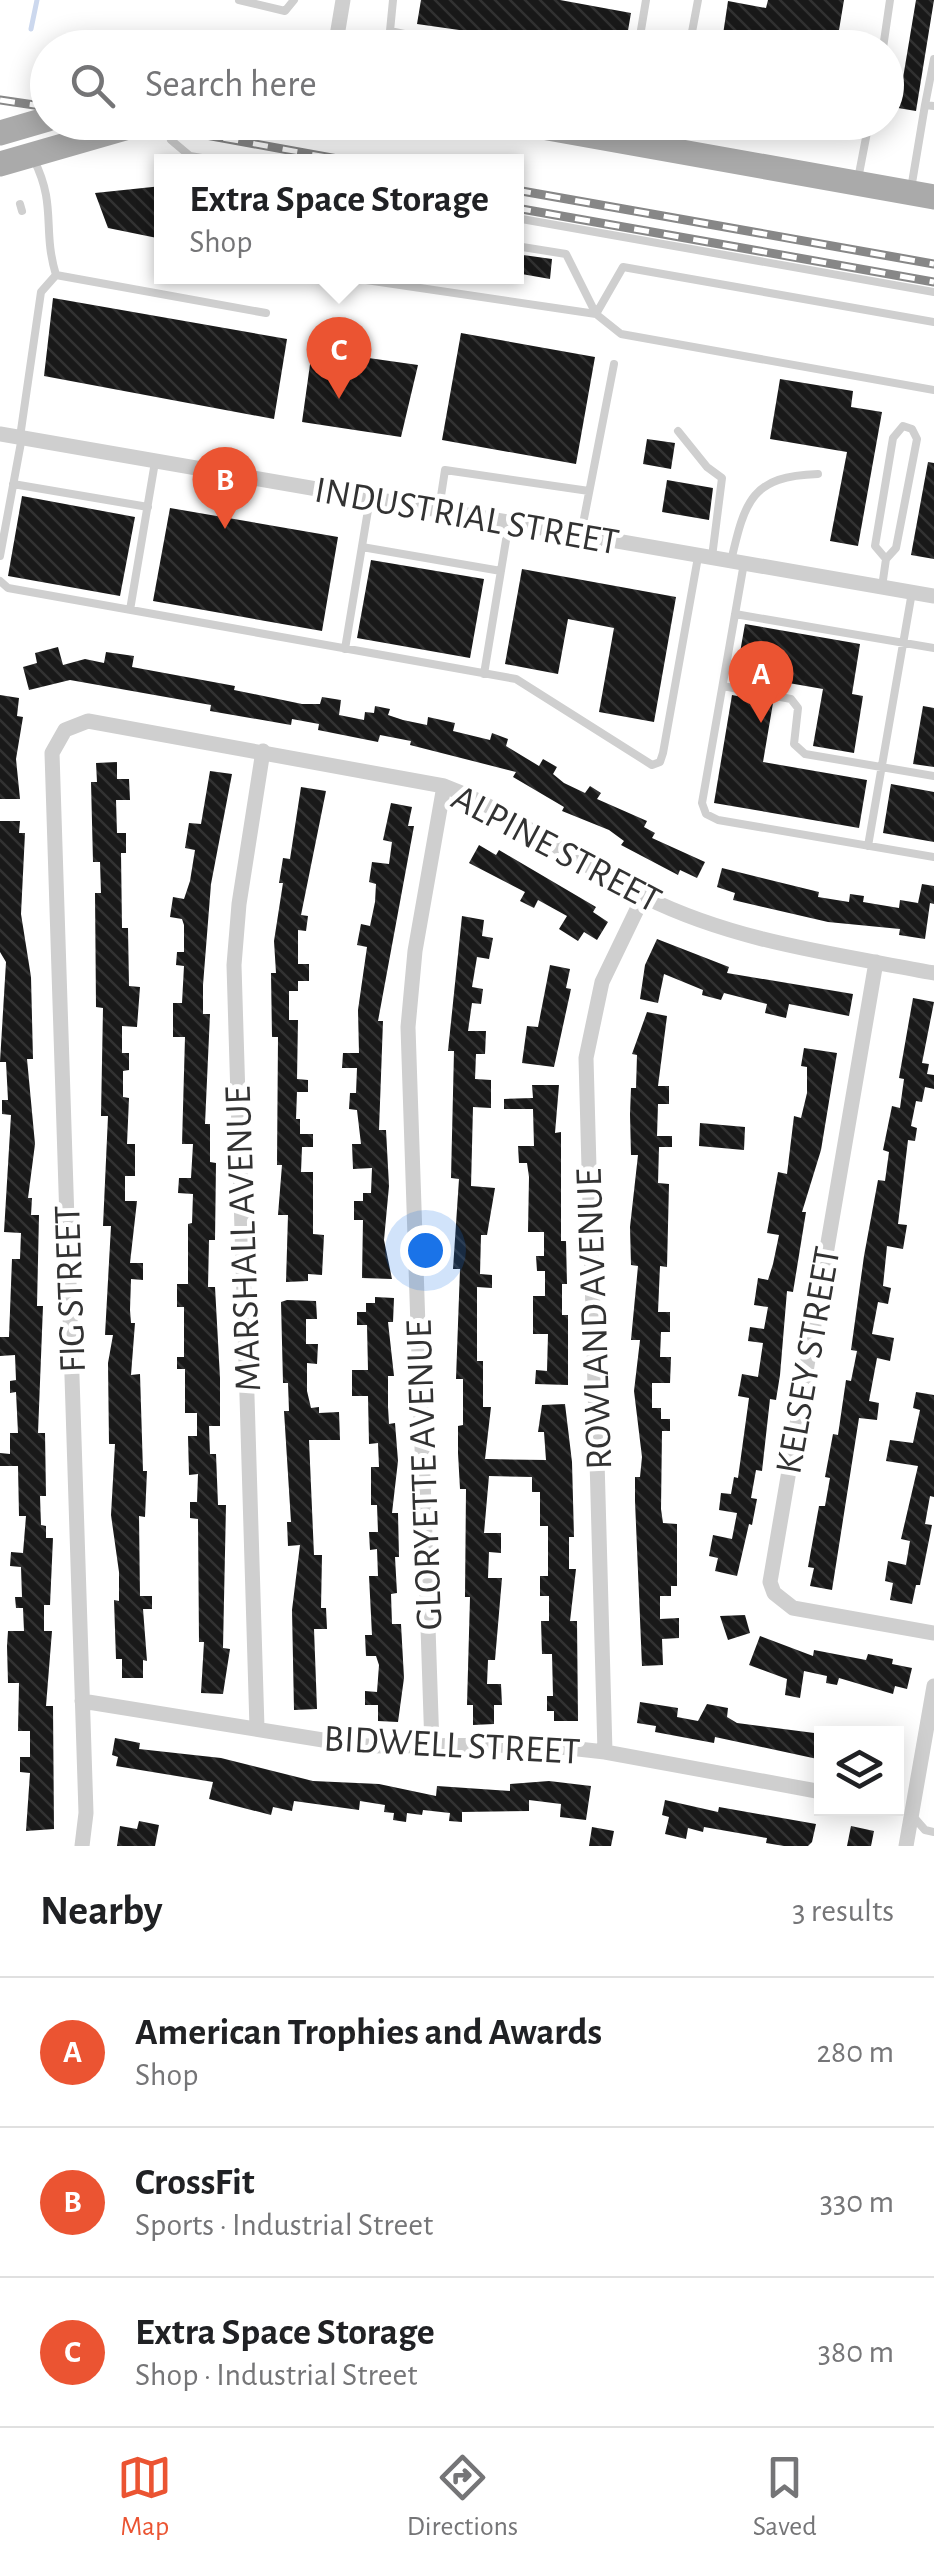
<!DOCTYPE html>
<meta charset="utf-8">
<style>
body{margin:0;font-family:"Alegreya Sans",sans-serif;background:#f6f6f6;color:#202124}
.controls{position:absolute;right:30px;bottom:30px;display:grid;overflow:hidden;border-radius:0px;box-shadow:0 5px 25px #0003}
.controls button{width:90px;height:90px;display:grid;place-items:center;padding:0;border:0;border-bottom:2px solid #e0e0e0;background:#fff;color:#202124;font:50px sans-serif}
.you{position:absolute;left:425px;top:1250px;width:35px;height:35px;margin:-25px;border:8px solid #fff;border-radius:50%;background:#1a73e8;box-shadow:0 0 0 15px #1a73e833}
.badge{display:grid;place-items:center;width:65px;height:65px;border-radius:50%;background:#eb5432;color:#fff;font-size:32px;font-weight:700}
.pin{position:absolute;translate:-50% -82px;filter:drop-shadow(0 2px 5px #0008)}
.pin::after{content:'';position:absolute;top:52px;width:35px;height:30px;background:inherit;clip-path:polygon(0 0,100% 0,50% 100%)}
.popup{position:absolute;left:154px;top:154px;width:370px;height:130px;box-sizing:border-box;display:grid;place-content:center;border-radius:0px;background:#fff;filter:drop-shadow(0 2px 8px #0005);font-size:32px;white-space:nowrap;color:#757577}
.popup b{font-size:38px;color:#202124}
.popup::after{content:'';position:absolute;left:50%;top:100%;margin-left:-20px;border:20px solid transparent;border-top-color:#fff}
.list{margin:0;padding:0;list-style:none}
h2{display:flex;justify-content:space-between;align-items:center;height:130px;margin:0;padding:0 40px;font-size:42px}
h2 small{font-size:32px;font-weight:400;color:#757577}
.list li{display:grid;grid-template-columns:65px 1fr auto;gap:30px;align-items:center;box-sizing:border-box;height:150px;padding:0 40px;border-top:2px solid #e0e0e0}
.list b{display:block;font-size:38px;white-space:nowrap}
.list p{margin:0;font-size:32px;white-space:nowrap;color:#757577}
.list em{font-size:32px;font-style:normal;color:#757577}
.icon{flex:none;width:55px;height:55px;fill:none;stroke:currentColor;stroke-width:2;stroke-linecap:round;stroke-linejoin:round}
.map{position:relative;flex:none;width:934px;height:1846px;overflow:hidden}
.search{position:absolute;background:#fff;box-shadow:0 5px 25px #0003;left:30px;right:30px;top:30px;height:110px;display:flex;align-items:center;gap:25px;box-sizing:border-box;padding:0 35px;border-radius:55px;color:#757577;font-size:38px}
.sheet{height:580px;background:#fff}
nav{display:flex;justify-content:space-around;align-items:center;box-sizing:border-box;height:140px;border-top:2px solid #e0e0e0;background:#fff;font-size:28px;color:#757577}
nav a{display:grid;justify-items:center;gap:5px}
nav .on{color:#eb5432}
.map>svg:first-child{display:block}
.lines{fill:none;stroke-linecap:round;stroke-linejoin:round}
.stream{stroke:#ccd8ee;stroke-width:5}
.building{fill:url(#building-back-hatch)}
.service{stroke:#cfcfcf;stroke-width:8}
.minor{stroke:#cfcfcf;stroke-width:15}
.primary{stroke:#aaa;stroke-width:25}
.rail-casing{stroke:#878787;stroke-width:9}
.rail{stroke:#fff;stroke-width:5;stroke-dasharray:15;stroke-linecap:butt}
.labels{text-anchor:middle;stroke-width:10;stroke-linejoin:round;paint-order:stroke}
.street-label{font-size:38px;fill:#323232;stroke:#fff}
</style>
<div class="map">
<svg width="934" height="1846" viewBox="0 0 934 1846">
<defs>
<pattern id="building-back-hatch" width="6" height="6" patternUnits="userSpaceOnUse" patternTransform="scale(2.5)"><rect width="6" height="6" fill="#191919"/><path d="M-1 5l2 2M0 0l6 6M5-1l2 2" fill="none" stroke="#323232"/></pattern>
</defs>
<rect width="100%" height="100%" fill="#fff"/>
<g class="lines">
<path class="stream" d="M31,29L37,0"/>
</g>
<path class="building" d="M421,0H560L631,13L625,48H549L536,45V41L417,24Z
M768,0H844L836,48H721L728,1L766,8Z
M916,0H934L916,111L898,108Z
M162,186V239L108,228L95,193Z
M516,254L552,259L550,279L516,273Z
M53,298L287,339L274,419L44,376Z
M461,333L595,357L576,464L442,440Z
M312,350L418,365L401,437L302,422Z
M780,379L853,391L851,407L882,412L858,546L830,541L847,452L770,439Z
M647,439L675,443L671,469L643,464Z
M928,462L934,463V559L911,555Z
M667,480L713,488L709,520L662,512Z
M22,496L135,517L120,596L8,576Z
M170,508L338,537L322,631L153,601Z
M371,560L484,579L470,658L357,638Z
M522,569L676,597L654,722L599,712L614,628L568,619L558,674L505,664Z
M745,624L860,644L852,694L863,696L854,753L813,746L823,689L777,681L776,688L735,681Z
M58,647L63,665L85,659L104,663L106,652L134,656L132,667L235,686L234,690L302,704H320L322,697L341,700L339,715L364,720L365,712L374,713L375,706L390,709L388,715L403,720L427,725L428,717L455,723L453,731L490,740L492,733L508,739L506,746L539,766L543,759L557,767L553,774L564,783L585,793L590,786L601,793L597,799L647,821L644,827L655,833L652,838L705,862L697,878L680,870L678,875L621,845L624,841L609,830L562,811L564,807L513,777L516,772L410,745L411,741L380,735L378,742L318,730L319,724L292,719L291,725L210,711L211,705L70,680L29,690L23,667L37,663L35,653Z
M0,695L19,698L17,716L23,717L16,759L20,799H0Z
M732,695L773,703L763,762L867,780L859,828L714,803Z
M923,706L934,708V767L913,764Z
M117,762V779H129L130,800H116L117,833H126V853H121L122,928H128L129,986L140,987L137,1027L122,1026V1053H129V1070L123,1071V1097L129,1098L127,1144H135V1176H125V1201H137L130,1263H143V1280L131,1279L130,1310L131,1323H135L131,1375L140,1374L143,1471H147L145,1517L139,1516L140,1596H152V1609H143L147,1661L143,1660V1678H122V1659H116L114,1600L119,1601V1572L111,1515L115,1444H109L108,1363L113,1335H105L111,1226H103L108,1116H101L103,1008L96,1007L95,893H101L100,862H93L91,782H97L96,763Z
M210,771L232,774L211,884L203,985V1014H210L205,1124H210V1162L216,1163L215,1240H209L208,1287H215L220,1378V1426H209L210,1454H216L218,1505H226L223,1648L230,1649L223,1694L201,1693L204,1642H199L198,1519L190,1518V1502H197L198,1474L189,1475L188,1436H197V1413H185V1369H177V1357H184V1307H177V1284H188V1224L192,1223L193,1194L178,1193L179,1178H191L193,1144H182L185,1037H173V1003H182L184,966L176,965L177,952H184V925L182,919L170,917L173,897L184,899L190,881L195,850L185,848L189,823L201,824Z
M891,784L934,792V842L883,833Z
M301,787L326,791L301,915L308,916L306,931L298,930V964H309V981H298V991H289V1020H298L297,1079L308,1080V1092H297L296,1119H300V1134H313V1147H302L301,1172H313V1234L324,1235L322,1275L308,1274V1281L286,1282L288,1215H278L282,1165H277L278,1037H272L271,973H276L274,941L283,883H279L283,858L290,859Z
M391,803L412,807L408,826H414L378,1021H383L379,1130H386L389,1186L384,1240L392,1279L362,1278L363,1220H354V1201H363V1193H371L372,1168L353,1169L352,1144H361L357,1110L349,1109L350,1093H356L357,1068H342L343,1053H359L358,1010L367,947L357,945L361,924L370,926L375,902L376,884L369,882L372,862L389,864L392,842L383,840Z
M0,821H20L19,833H25L21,914L31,977L33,1059H27L35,1144L28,1198H32L31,1215H39L37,1306H43L38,1433H45L46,1496H40L41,1525L46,1526V1538H53L50,1605H44V1631H52L46,1706H53L54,1829L26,1831L30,1773L20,1772V1757H30V1731H18L19,1683H8L7,1646L8,1631H24L23,1608H16L15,1597H22L21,1567L10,1566L11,1552L23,1553L26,1516H19L18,1466H0V1453L10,1454V1433H18L16,1392L10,1393V1381L16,1380L15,1355L0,1356V1337H9L12,1259H20L21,1233L4,1232L11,1115L2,1114V1100H8L6,1062H0L6,962L0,952Z
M479,845L496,855L499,850L596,907L593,912L608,922L597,940L584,932L578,941L559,929L567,916L538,900L534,908L520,901L525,892L469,863Z
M722,868L819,892L818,897L849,902L850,894L864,896L863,902L899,908L900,900L918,903L922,884L934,886V904L930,903L925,939L899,935L900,929L828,922L733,900L735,893L717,887Z
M462,916L484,920L482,936L493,938L489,959L477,957L472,987L483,989L481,1004L472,1003L468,1031H486L485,1054H476L475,1079L491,1080V1108L473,1107L471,1186L495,1188L487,1235H481L480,1274L492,1275V1288L477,1287V1361H483V1407H491L485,1459L546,1460L544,1432H538L542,1405L565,1404L572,1462L574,1537H569V1569H576L570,1621H577L578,1721H554V1711H547V1696H553L552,1654H542L541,1621H549V1596H540V1576H548V1526H540V1492H532V1477L489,1476L484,1533H501V1553L489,1552L488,1578H502L495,1660H488L487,1684H501L502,1705H494V1724L473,1725V1705H467L470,1597H465L466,1489H460L458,1453V1426L463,1425V1379H456L460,1269H453L459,1179L451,1178L454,1051H448Z
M657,939L729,967L727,973L853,994L849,1016L789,1004L786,1018L765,1013L767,1004L724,993L721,1000L702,995L703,990L664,974L658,1003L640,999L645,965Z
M550,965L570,969L566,988L571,989L554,1067L522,1063L527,1026L538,1027Z
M913,998L934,1002L922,1063L929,1064L927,1074L934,1075V1089L925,1087L922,1102L916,1101L911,1126L917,1128L915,1141L908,1140L898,1224L907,1225L903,1249L887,1246L883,1286L891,1288L888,1304L878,1302L872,1334L894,1338L890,1361L877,1358L869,1401L879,1403L877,1420L859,1418L832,1590L810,1586L814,1568L808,1567L819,1506H825L830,1478L825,1477L833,1434L838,1435L846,1380L851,1381L857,1351L851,1350L864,1256L878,1180L885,1181L889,1152L883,1150L892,1106L900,1108L904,1079L899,1078Z
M647,1012L667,1016L658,1086H669V1104H658L657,1136H672V1147H659L658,1183L669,1184L667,1267L660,1266L658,1312H670V1332H661L660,1357H671L670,1383H652V1408H661V1419H670V1431H662L661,1509L663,1523L677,1524V1586H671V1596H660V1619L679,1618V1638L662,1639L663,1665L642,1666L635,1501V1477H640L642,1457L634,1391L640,1340H631L638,1266L631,1265L630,1227L638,1155H631L630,1114L631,1088H636L637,1055L632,1054Z
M804,1048L837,1053L821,1150L802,1212H806L793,1292L787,1291L780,1375L776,1400L770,1399L762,1471L756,1470L751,1498L757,1499L752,1525L749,1524L737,1576L715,1571L718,1558L709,1556L713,1535L732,1539L737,1513L719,1510L721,1493L731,1494L734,1477L738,1478L749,1398L738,1396L742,1374L758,1377L763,1343L748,1341L750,1327L764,1329L768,1307L754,1305L758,1278L768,1280L773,1264L779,1235L767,1233L778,1172L787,1174L794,1116L801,1118L807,1093V1067L801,1066Z
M532,1085H559L555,1133L561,1132V1241H566L567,1284H562V1315H568V1385L535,1384L536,1370L547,1371L548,1334H533V1296H545V1271H537L536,1256H544V1232H528L529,1177L527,1163H519L518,1146H534L533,1109H504V1099L533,1098Z
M700,1123L745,1127L744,1150L699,1146Z
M375,1297L394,1298L393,1322H388L394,1376H388V1407L389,1424L395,1423L398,1461L392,1513H398L399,1557H395L397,1593L391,1594L392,1624H401L404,1678L398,1722L378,1721V1705H365V1691L377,1692L379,1665L376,1656H366L365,1635H372L369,1576H378L377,1549L370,1550L369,1532H378L377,1505H371V1467H379L378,1443L369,1444L368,1396H352V1370H368L367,1325H357V1312H366V1303H375Z
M287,1300L316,1301L317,1319H306V1344H318L317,1364L307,1363V1391L311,1408L319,1407V1413L339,1412L340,1440H309L314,1555H322L321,1608H326L327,1629H314L317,1709L294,1710L292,1610L300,1545L288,1546L287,1522H291L284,1411H289L288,1383H283L281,1302Z
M916,1392L934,1395V1497L930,1496L925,1524L932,1525L920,1585H916L912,1604L890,1600L893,1583L885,1581L888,1561L906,1565L910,1541L901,1539L918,1466L886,1461L890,1440L913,1443L920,1410L913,1408Z
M745,1615L750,1633L728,1640L720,1616Z
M760,1636L813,1656L814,1650L866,1660L868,1654L893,1659L892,1664L912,1668L907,1689L895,1686L893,1694L839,1678L837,1685L826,1683L827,1676L804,1671L800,1698L785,1695L787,1679L749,1665Z
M640,1702L678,1708L677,1717L698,1721L707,1704L728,1708L727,1717L737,1723L822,1734V1760L715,1737L714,1743L655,1732L656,1726L637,1723Z
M115,1738L140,1743L139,1749L221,1758L313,1781L379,1784L436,1796L437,1786L510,1791V1784L549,1781L591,1786L586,1820L560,1817L561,1804L529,1800V1811L462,1812V1822L449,1821L450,1813L423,1810L422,1815L407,1813L406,1822L393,1820L394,1813L384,1812L385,1805L360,1801L359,1810L294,1801L292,1811L273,1807L271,1815L209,1799L213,1782L116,1766L118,1757L112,1755Z
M665,1800L718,1812L719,1807L816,1824L812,1842L808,1846H784L766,1843L767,1838L704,1827L703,1832L688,1828L686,1839L665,1834L669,1817L662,1815Z
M139,1821L159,1825L155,1846H117L120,1826L137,1829Z
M851,1826L874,1831L871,1846H847Z
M592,1827L614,1831L611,1846H589Z"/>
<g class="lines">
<path class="service" d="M239,0L285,11L294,0
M393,0L390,31L471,48
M638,48L646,0
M689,48L698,0
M883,48L890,0
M934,59L925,105L934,106
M171,140L190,156L225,162
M671,146L675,122
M34,160C57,206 42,229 56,275
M858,179L869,122
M911,189L925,105
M20,204L22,211
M516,218L934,292
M516,246L566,254L596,314L621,334L934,390
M339,276L596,314
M596,314L623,267L934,322
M678,431L707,467L722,478L712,557
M20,437L41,292L56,275L266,313
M13,484L148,507
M439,509L445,470L589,491
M581,534L614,364
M362,547L501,571
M0,556L22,437
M731,561C745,500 752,476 818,474
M744,563L702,803L706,814L718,820L934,857
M0,581L8,588L516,679L652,765L660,762L663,753L698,557
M882,587L886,559L896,548L917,439L912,429L903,426L893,438L875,546L886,559
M130,610L155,462
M735,614L934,648
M345,649L370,498
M484,674L509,522
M723,686L791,699L798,708L794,744L805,754L934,776
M868,846L912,592
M911,1814L925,1830L934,1832"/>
<path class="minor" d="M335,48L343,0
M0,434L934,596
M876,962L770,1582L774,1593L793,1608L934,1633
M82,1701L360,1746L542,1745L605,1752L822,1792
M257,1728L234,965L239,904L263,751
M432,1747L408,1027L415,951L444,786
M605,1752L586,1058L602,982L643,897
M82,1846L86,1813L52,753L65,730L88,721L444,786C516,813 575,864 645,897C736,942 835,954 934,973
M906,1846L934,1686"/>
<path class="primary" d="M514,122L934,197
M0,133L48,119
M0,164L146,122"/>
<g class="rail-casing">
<path id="rail" d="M0,100L48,107
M135,122L354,162
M516,190L934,264
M516,208L934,282"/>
</g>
<use href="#rail" class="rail"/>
</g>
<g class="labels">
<g class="street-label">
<text transform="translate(467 515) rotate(10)" y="13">INDUSTRIAL STREET</text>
<text transform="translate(557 848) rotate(28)" y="13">ALPINE STREET</text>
<text transform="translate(242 1239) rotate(-92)" y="13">MARSHALL AVENUE</text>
<text transform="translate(69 1289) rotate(-92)" y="13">FIG STREET</text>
<text transform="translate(593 1319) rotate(-92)" y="13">ROWLAND AVENUE</text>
<text transform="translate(807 1360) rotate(-80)" y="13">KELSEY STREET</text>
<text transform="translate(423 1475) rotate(-92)" y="13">GLORYETTE AVENUE</text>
<text transform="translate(452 1744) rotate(3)" y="13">BIDWELL STREET</text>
</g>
</g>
</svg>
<div class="controls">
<button><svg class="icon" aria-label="layers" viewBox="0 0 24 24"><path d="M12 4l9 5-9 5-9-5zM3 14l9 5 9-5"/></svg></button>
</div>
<div class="you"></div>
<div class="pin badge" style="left:761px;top:723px">A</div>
<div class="pin badge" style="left:225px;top:529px">B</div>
<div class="pin badge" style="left:339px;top:399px">C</div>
<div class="popup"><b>Extra Space Storage</b>Shop</div>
<div class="search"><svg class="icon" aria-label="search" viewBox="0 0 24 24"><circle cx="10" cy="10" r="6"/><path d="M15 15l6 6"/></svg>Search here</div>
</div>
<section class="sheet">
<h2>Nearby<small>3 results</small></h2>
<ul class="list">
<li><span class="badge">A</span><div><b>American Trophies and Awards</b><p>Shop</p></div><em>280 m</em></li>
<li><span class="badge">B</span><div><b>CrossFit</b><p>Sports · Industrial Street</p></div><em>330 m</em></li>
<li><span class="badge">C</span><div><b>Extra Space Storage</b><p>Shop · Industrial Street</p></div><em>380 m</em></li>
</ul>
</section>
<nav>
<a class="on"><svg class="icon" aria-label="map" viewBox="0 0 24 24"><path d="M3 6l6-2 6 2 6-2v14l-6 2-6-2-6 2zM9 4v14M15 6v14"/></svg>Map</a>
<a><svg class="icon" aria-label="directions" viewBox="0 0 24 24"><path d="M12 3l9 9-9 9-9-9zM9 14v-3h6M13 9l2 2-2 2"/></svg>Directions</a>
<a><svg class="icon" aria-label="saved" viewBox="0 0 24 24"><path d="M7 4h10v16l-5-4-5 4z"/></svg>Saved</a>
</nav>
